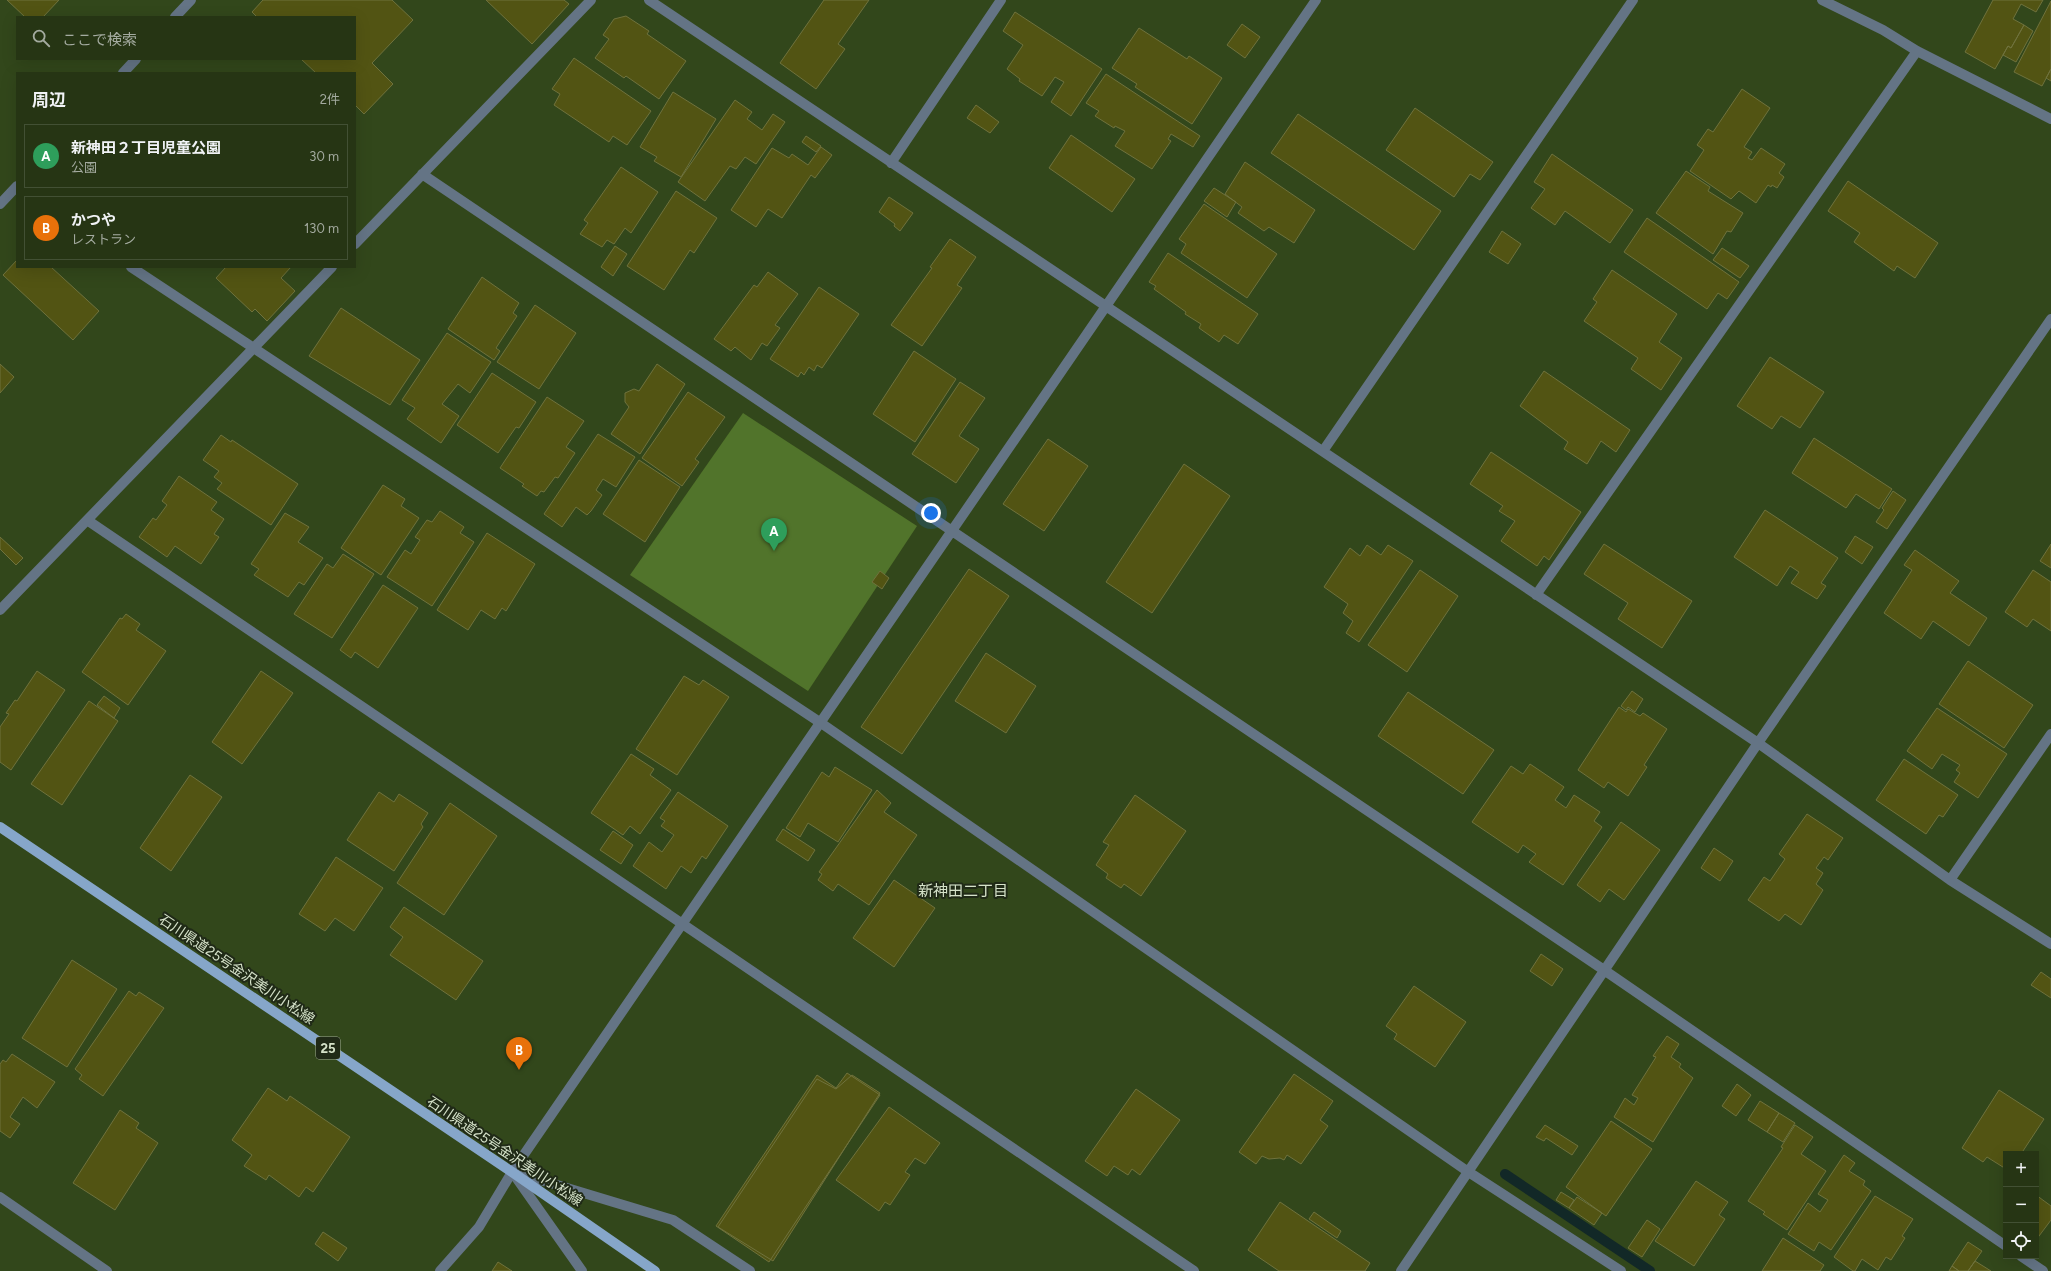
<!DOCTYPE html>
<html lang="ja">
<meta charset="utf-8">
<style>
body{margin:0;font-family:Figtree,"Noto Sans JP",sans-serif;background:#324022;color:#f1f3f6}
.controls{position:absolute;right:12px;bottom:12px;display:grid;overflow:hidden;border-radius:0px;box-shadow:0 4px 16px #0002}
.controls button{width:36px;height:36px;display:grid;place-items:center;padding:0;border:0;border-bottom:1px solid #425034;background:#263514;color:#f1f3f6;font:20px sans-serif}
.you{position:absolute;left:931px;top:513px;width:14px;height:14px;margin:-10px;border:3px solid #fff;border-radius:50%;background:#1a73e8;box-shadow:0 0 0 6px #1a73e833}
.badge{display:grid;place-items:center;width:26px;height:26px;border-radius:50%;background:#ea580c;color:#fff;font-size:13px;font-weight:700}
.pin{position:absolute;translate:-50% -33px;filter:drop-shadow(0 1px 2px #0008)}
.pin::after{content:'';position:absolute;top:21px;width:14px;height:12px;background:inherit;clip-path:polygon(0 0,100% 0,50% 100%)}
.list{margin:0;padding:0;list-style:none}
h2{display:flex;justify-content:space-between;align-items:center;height:52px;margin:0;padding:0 16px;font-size:17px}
h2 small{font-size:13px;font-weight:400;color:#a4aba0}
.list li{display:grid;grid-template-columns:26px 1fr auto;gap:12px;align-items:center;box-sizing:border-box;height:64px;margin:0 8px 8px;padding:0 8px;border:1px solid #425034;border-radius:0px}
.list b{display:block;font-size:15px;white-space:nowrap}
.list p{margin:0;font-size:13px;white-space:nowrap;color:#a4aba0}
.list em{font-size:13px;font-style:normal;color:#a4aba0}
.icon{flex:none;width:22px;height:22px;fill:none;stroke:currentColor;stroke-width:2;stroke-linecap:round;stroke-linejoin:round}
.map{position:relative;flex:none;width:2051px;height:1271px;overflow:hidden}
.search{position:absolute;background:#263514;box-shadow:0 4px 16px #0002;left:16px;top:16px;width:340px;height:44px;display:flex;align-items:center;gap:10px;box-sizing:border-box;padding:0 14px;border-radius:0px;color:#a4aba0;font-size:15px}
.panel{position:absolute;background:#263514;box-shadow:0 4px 16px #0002;left:16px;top:72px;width:340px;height:196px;border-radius:0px}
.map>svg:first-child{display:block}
.green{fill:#51742b}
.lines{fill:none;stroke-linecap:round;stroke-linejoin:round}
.stream{stroke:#122827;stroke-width:10}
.building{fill:#525413;stroke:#6f723d}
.minor{stroke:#647485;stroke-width:10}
.major{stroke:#86a6c9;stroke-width:10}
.labels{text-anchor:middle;stroke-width:4;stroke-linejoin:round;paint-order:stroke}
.shield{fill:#202a17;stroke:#9fab94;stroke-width:1}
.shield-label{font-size:13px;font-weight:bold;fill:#d5e2c9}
.street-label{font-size:14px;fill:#d5e2c9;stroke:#202a17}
.neighbourhood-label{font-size:15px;fill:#d5e2c9;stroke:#202a17}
</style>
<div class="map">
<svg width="2051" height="1271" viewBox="0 0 2051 1271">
<rect width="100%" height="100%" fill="#32471b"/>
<path class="green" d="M743,413L917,526L808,691L630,575Z"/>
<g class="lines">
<path class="stream" d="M1505,1174L1650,1271"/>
</g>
<path class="building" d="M7,0H59L43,17H25Z
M263,0H392L413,20L372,63L393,84L364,114L355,105V73H316L301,59H355V17H257L252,12Z
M486,0H564L569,4L532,44Z
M824,0H869L838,44L845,49L816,89L780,63Z
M1993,0H2043L2036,12L2021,4L2013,19L2024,25L2011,48L2008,46L1995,69L1965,52Z
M2051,1V69L2042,86L2014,72Z
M1015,12L1102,69L1071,116L1051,102L1064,82L1055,77L1042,96L1019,81L1020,79L1007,69L1023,45L1003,31Z
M626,16L649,31L647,34L686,61L659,99L626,76L624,78L595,58L609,39L603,35L614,19Z
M1242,24L1260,37L1245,58L1227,45Z
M2024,25L2033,31L2016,62L2003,55L2008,46L2011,48Z
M1139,28L1187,59L1189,56L1222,78L1192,124L1135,87L1137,84L1112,68Z
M574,58L651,111L627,145L613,136L609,142L554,105L560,94L552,89Z
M2051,69V81L2046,78Z
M1106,74L1200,136L1193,147L1171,134L1168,139L1171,141L1152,169L1115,146L1125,131L1115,126L1114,128L1095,116L1099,111L1086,103Z
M1742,89L1770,108L1744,147L1752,152L1748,158L1752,160L1761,148L1785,164L1779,173L1784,177L1777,188L1772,185L1771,187L1768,185L1756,203L1739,191L1731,199L1690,171L1704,150L1697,145L1708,129L1713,132Z
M673,92L716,119L681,177L654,161L657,157L640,147Z
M735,100L752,112L747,119L762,130L773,114L785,122L756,164L745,157L736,169L730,166L705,201L678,182Z
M976,105L999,122L990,133L967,118Z
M1415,108L1493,162L1480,180L1470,174L1454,197L1386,150Z
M1298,114L1441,211L1414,250L1271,153Z
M1071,135L1135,179L1112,212L1049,168Z
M806,136L821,146L816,152L802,142Z
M821,147L832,155L815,178L811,175L782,218L768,209L756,227L731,210L772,148L789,158L792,154L808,165Z
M1552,154L1633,210L1610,243L1565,211L1555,225L1531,208L1545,189L1534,182Z
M1245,162L1315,210L1294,243L1269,227L1264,231L1238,213L1242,207L1225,194Z
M621,167L658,192L631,233L625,228L614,244L607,240L602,247L580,234L588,223L584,220Z
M1686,171L1710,187L1708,191L1743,213L1731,232L1727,231L1713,254L1656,213Z
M1848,181L1938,243L1915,278L1897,266L1894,271L1854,242L1860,233L1828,211Z
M1214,188L1236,202L1227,217L1204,201Z
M676,191L717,218L694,253L690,250L664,290L627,266Z
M889,197L913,213L900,231L894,226L895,224L879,212Z
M1204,204L1277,254L1247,298L1181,253L1186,244L1179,239Z
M1647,218L1739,282L1727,299L1718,293L1707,309L1624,252Z
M1502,231L1521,244L1508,264L1489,252Z
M950,239L976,257L957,285L962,288L922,346L891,325L932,268L930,267Z
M615,246L627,254L613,276L601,267Z
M1722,248L1749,266L1740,278L1713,260Z
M1168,253L1258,314L1238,344L1224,335L1219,342L1199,328L1201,324L1185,314L1186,312L1154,289L1156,286L1149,282Z
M17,260V267H51L99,311L73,340L3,275Z
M226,267H291L281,278L295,291L267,321L255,309L252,312L216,278Z
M1612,270L1677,314L1659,342L1682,358L1661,390L1631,369L1638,358L1584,321L1597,302L1593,299Z
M768,272L798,294L775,325L780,328L767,346L762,343L751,360L735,347L731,351L714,339L754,285L757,287Z
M482,277L519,303L513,313L517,316L496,348L500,351L494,360L448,329Z
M819,287L859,314L822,368L817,365L814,371L809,367L804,375L801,372L798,377L770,359Z
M535,305L576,333L539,389L497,362Z
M341,308L420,360L390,405L309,356Z
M447,333L491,362L470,393L458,384L442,404L459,416L441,443L407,419L415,408L402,400Z
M914,351L956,379L915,442L873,414Z
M1770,357L1824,392L1800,428L1781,416L1772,429L1737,406Z
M0,364L14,377L0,393Z
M657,364L685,384L640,454L611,434L629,407L625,402V393L634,389L639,391Z
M1544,371L1630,430L1616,452L1601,441L1587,464L1564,449L1568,442L1520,406Z
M492,373L536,402L519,428L516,427L498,453L457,425Z
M960,382L985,398L959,436L979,449L956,483L912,454Z
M688,392L725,417L695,459L699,462L682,486L642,458Z
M547,397L584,421L566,447L575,453L558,478L555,477L544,492L541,491L537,496L522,486L524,484L500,468Z
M598,434L635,457L616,487L603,479L596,490L602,495L591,511L587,515L576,507L562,527L544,514Z
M221,435L231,442L232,440L298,484L271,525L217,489L222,483L214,477L219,471L203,460Z
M1814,438L1892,489L1879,509L1856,494L1846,508L1792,473Z
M1048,439L1088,466L1044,531L1003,504Z
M1491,452L1581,512L1549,560L1544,556L1537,566L1501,541L1515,521L1499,511L1503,506L1470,484Z
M639,460L680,487L645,542L603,514Z
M1184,464L1230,496L1152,613L1106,582Z
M179,476L217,502L211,510L224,519L214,534L219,537L201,564L175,546L167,557L139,537L153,518L156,520L167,505L162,501Z
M383,485L405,499L401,506L419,518L381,575L341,548Z
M1893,491L1906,500L1887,529L1876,522L1884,510L1882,508Z
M1765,510L1838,558L1821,583L1826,586L1817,599L1791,583L1799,572L1790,566L1777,586L1734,557Z
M440,511L464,527L460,533L474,542L432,606L387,577L405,550L411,554L420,540L415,537L427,520L432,522Z
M285,513L309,527L298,542L323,558L304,585L299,582L288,597L254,575L259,569L251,564Z
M487,533L535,564L506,611L502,608L495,619L481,610L468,630L437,610Z
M1855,536L1873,547L1862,564L1845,552Z
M0,537L23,558L16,565L0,549Z
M1604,544L1692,601L1662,648L1618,619L1628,603L1584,574Z
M2051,544V568L2040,561Z
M1367,545L1381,555L1388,545L1413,561L1359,642L1346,633L1353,621L1343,613L1348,604L1324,587L1350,548L1360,556Z
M1915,550L1959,581L1950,593L1987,618L1969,646L1933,621L1921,639L1884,613L1912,570L1904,565Z
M343,554L374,574L332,638L294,614L327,564L333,568Z
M969,569L1009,596L902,754L861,727Z
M1420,570L1458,596L1407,672L1368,645Z
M2033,570L2051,582V631L2033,619L2027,627L2005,612Z
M880,571L889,578L882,589L872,582Z
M383,585L418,608L378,668L355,652L351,658L340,650Z
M126,614L140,624L136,630L166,651L128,705L82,672L120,618L122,619Z
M986,653L1036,686L1006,733L955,701Z
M1968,661L2033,705L2004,748L1939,704Z
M37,671L65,690L11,770L0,762V727L9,714L6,713L15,700L17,701Z
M261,671L293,693L242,764L212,742Z
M684,676L699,685L703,680L729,697L677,775L636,749Z
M1632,691L1643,699L1635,712L1628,707L1626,710L1621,706Z
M1408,692L1494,750L1463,794L1378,736Z
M104,696L120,708L114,718L97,705Z
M89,701L118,721L62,805L31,784Z
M1619,707L1626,712L1628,709L1640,716L1643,713L1667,729L1644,765L1647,767L1628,796L1608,782L1604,788L1578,770Z
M1937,708L2007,754L1978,798L1954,782L1960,773L1956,770L1960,765L1942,754L1932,769L1907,751Z
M631,754L654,769L650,775L671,790L640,834L630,826L623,835L591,813Z
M1904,759L1958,795L1943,817L1939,815L1926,834L1876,800Z
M1530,764L1564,787L1555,800L1566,808L1574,795L1600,812L1594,821L1602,827L1563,885L1529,862L1536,854L1523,845L1518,853L1472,822L1511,766L1523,774Z
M835,767L872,790L838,842L808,823L800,837L786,828L822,772L829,777Z
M190,775L222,797L171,871L140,848Z
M877,790L891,803L884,812L917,835L869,905L838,884L833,891L818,880L822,874L819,872Z
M379,792L394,802L399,794L428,813L421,824L423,827L394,871L347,840Z
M678,792L728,826L706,859L702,856L691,873L681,866L666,889L633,866L649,842L662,852L674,835L661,826L665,821L660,818Z
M1135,795L1186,831L1141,896L1124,884L1121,888L1106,878L1108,874L1096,865L1109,845L1103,842Z
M450,803L497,836L444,915L397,883Z
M1807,814L1843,838L1828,860L1824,857L1816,868L1823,873L1816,884L1823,890L1801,925L1785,914L1779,921L1748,900L1764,877L1770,881L1785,859L1779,854Z
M1621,822L1660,850L1624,900L1609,889L1600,902L1577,885Z
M783,829L815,850L808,861L776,840Z
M613,831L633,845L621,864L600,850Z
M1714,848L1733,861L1720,881L1701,868Z
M336,857L383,888L354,931L335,918L325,931L299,914Z
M894,880L935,908L894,967L853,938Z
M404,907L483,961L456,1000L390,955L403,937L390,927Z
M1541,954L1563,969L1552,986L1530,971Z
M72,960L117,989L67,1067L22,1038Z
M2041,972L2051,979V998L2031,985Z
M1414,986L1466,1022L1435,1067L1394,1039L1397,1034L1386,1026Z
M129,991L136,996L139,992L164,1008L103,1096L79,1079L82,1075L75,1069Z
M1667,1036L1679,1044L1671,1057L1681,1064L1679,1067L1693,1078L1653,1142L1614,1117L1625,1098L1634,1105L1638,1098L1632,1095L1656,1057L1653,1056Z
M12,1054L55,1082L37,1108L23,1097L10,1117L20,1124L10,1138L0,1131V1064L3,1060L6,1062Z
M847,1073L880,1095L769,1262L716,1226L817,1075L836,1088Z
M1294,1074L1333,1101L1320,1120L1328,1126L1301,1164L1287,1155L1284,1160L1280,1158L1269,1159L1262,1156L1256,1164L1239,1152Z
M852,1075L880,1093L773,1261L718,1227L817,1079L836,1089Z
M1737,1084L1751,1095L1736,1116L1722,1106Z
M268,1088L287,1101L290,1096L350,1137L313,1192L306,1187L299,1197L269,1175L266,1180L244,1166L252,1155L232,1140Z
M1136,1089L1180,1120L1140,1175L1132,1169L1128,1175L1114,1166L1107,1176L1085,1161Z
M1999,1090L2044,1119L2021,1154H2006V1169L1987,1157L1983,1162L1962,1148Z
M1760,1101L1779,1113L1767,1132L1748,1120Z
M889,1107L940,1143L925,1164L915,1158L905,1172L910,1175L890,1205L885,1202L879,1211L836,1180Z
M120,1110L139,1123L136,1128L158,1143L115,1210L73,1183Z
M1779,1113L1795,1123L1783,1142L1767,1132Z
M1611,1121L1652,1149L1606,1216L1566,1187Z
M1545,1125L1578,1146L1572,1155L1546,1138L1544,1141L1536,1137Z
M1795,1125L1813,1137L1801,1154L1826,1171L1787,1230L1763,1214L1765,1212L1748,1201L1783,1148L1781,1147Z
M1844,1155L1855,1163L1849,1171L1865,1181L1863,1185L1871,1191L1831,1250L1819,1242L1814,1251L1788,1234L1808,1203L1820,1212L1828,1200L1818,1194Z
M1696,1181L1728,1202L1719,1215L1725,1219L1694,1266L1655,1241Z
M1561,1192L1574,1200L1569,1208L1556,1200Z
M2036,1195L2051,1206V1220L2036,1240Z
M1875,1196L1913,1219L1902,1236L1905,1238L1891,1260L1886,1257L1878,1270L1862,1259L1855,1271H1853L1834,1257Z
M1577,1197L1602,1213L1594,1225L1569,1208Z
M1280,1202L1370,1263L1365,1271H1279L1248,1250Z
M1314,1212L1341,1231L1337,1238L1309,1219Z
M1647,1220L1660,1229L1642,1257L1628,1248Z
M323,1232L347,1248L338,1261L315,1244Z
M1783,1238L1824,1265L1820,1271H1762Z
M1968,1242L1982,1251L1968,1271H1959L1952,1266Z
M1975,1261L1991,1271H1968Z
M498,1262L512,1271H492Z
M1952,1266L1959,1271H1949Z"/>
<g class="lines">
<path class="minor" d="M649,0L1758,743L1950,880L2051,944
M1822,0L1883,30L1917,51L2051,119
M175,17L191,0
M123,73L136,59
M891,163L1001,0
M422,174L1604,970L2006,1246
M0,204L17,186
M355,244L591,0
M131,267L821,723L1467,1171L1621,1271
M1323,451L1633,0
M87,520L1194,1271
M1536,595L1917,51
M0,610L332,267
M1950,880L2051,734
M514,1172L673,1220L750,1271
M513,1173L582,1271
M0,1197L107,1271
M2021,1256L2043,1271
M440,1271L479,1227L512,1172L1316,0
M1401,1271L1758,743L2051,319"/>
<path class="major" d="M0,827L512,1172L655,1271"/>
</g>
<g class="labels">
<rect class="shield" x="316" y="1037" width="24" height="22" rx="3"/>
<g class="shield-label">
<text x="328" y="1053">25</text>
</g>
<g class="street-label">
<text transform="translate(237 969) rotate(34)" y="5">石川県道25号金沢美川小松線</text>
<text transform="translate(505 1151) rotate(34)" y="5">石川県道25号金沢美川小松線</text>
</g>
<g class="neighbourhood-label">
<text x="963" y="896">新神田二丁目</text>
</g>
</g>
</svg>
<div class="controls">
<button>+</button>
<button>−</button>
<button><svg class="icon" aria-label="locate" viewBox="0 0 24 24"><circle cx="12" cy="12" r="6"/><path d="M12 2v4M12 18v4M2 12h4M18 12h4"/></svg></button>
</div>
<div class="you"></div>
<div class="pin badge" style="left:774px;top:551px;background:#2e9e5b">A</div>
<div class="pin badge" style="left:519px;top:1070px;background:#e8710a">B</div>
<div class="search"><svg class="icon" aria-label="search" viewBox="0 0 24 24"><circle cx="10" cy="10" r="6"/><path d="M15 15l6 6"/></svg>ここで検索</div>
<section class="panel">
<h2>周辺<small>2件</small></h2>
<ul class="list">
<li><span class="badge" style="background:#2e9e5b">A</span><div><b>新神田２丁目児童公園</b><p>公園</p></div><em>30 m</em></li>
<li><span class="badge" style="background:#e8710a">B</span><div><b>かつや</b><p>レストラン</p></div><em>130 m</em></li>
</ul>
</section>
</div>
